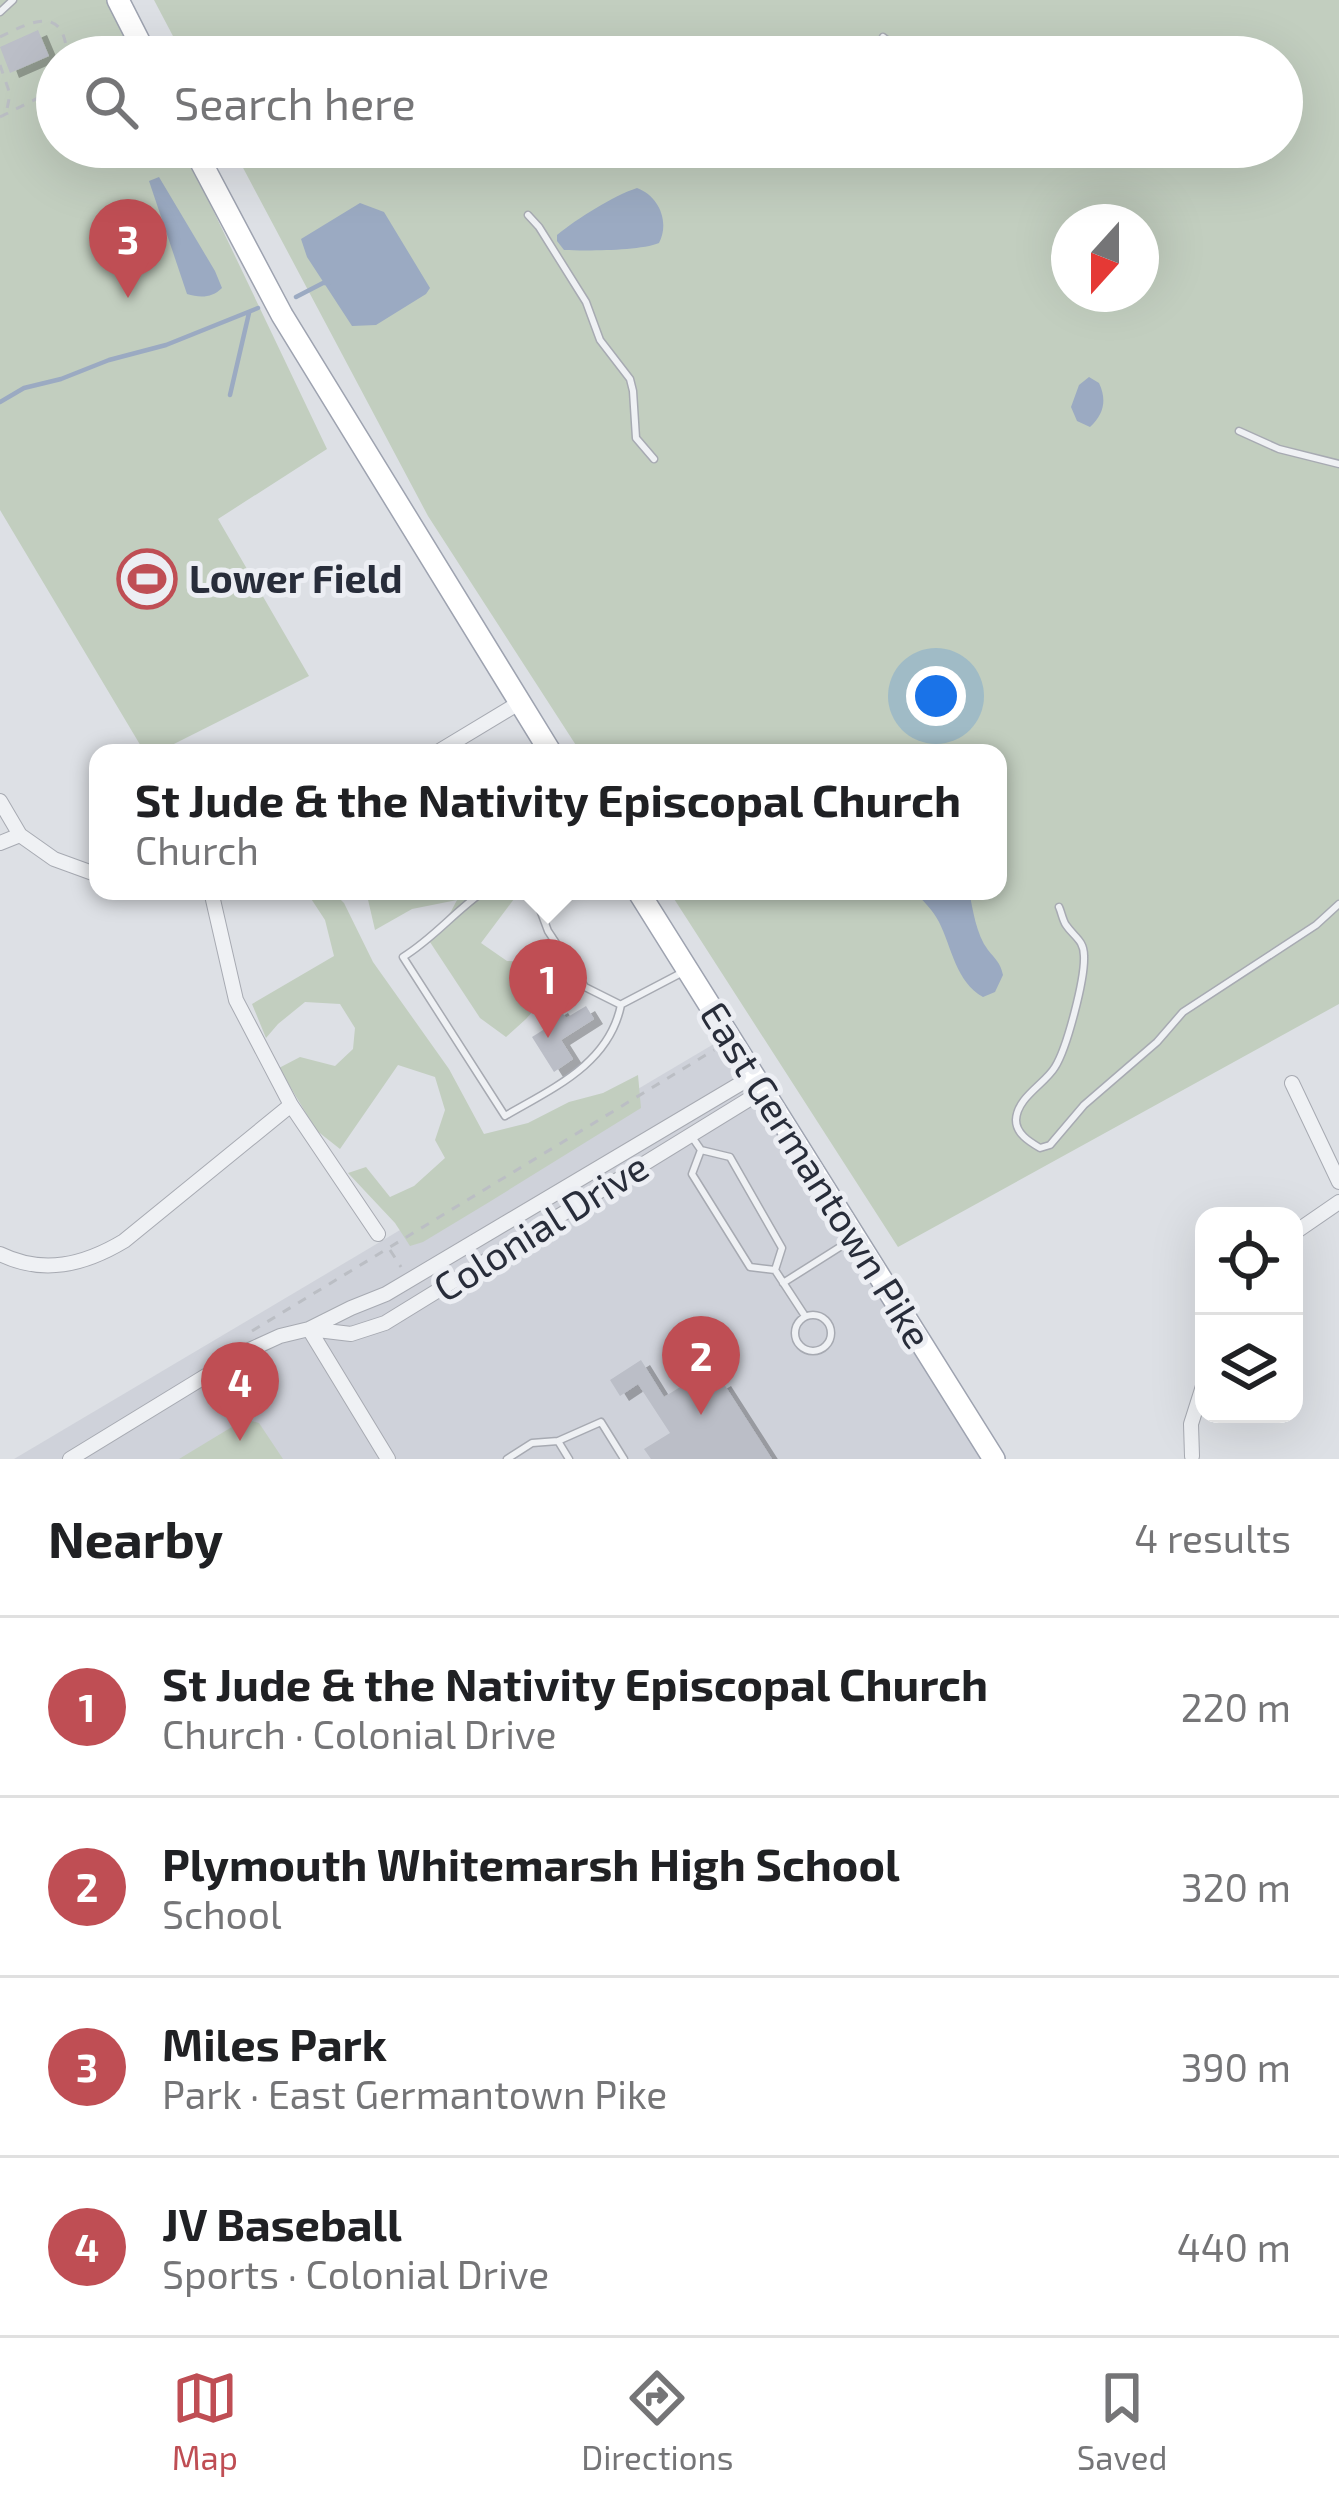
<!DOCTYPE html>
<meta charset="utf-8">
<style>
body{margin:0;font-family:"Exo 2",sans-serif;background:#f2f2f2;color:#202124}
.controls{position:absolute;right:36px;bottom:36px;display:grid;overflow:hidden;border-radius:24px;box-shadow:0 12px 48px #0002}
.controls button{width:108px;height:108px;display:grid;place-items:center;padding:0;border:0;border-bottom:3px solid #e0e0e0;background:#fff;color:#202124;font:60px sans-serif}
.compass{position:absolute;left:1051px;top:204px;width:108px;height:108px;border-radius:50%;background:#fff;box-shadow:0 12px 48px #0002;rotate:201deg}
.you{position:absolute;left:936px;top:696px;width:42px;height:42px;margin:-30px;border:9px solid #fff;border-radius:50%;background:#1a73e8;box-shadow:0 0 0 18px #1a73e833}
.badge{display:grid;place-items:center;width:78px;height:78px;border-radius:50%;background:#bf4e54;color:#fff;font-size:39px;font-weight:700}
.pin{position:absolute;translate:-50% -99px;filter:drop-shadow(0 3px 6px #0008)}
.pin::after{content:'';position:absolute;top:63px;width:42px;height:36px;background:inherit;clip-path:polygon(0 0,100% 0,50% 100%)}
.popup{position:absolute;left:89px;top:744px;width:918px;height:156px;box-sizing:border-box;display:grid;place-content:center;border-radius:24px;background:#fff;filter:drop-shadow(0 3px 9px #0005);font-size:39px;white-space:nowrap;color:#757577}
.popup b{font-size:45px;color:#202124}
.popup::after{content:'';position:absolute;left:50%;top:100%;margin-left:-24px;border:24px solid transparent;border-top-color:#fff}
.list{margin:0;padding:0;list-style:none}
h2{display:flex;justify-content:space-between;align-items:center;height:156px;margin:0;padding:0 48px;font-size:51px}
h2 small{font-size:39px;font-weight:400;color:#757577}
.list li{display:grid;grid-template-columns:78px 1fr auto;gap:36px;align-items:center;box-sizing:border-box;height:180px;padding:0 48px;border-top:3px solid #e0e0e0}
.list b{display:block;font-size:45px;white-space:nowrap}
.list p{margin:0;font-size:39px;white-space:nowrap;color:#757577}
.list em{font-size:39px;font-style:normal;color:#757577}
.icon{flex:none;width:66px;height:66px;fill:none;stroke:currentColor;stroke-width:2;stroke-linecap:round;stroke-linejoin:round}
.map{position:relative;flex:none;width:1339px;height:1459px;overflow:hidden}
.search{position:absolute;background:#fff;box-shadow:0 12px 48px #0002;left:36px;right:36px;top:36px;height:132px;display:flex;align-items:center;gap:30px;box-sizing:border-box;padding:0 42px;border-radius:66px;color:#757577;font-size:45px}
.sheet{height:876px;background:#fff}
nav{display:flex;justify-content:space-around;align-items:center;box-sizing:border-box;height:168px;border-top:3px solid #e0e0e0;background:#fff;font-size:33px;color:#757577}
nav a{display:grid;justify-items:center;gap:6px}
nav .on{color:#bf4e54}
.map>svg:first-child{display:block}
.built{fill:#cfd2da}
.green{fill:#c2cebf;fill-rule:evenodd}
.water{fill:#9baac2}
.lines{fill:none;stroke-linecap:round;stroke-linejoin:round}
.stream{stroke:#9baac2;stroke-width:4.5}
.building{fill:#bbbec7;filter:url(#shadow)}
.service-casing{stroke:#a7aab2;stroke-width:9}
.minor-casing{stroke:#a7aab2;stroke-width:16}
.primary-casing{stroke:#9ea3b0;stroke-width:24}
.path{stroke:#bbbec4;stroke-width:3;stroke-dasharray:9 9;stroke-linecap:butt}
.service{stroke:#eff1f4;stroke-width:6}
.minor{stroke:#eff1f4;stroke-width:14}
.primary{stroke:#fff;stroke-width:21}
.labels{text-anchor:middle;stroke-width:10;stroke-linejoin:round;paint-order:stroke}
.poi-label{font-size:39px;font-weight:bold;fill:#282d3a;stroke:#eceef3;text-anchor:start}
.street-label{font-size:39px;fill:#282d3a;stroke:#eceef3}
</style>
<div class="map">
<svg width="1339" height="1459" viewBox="0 0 1339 1459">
<defs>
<filter id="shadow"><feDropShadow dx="9" dy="5" stdDeviation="0" flood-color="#0004"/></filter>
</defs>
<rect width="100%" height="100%" fill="#dde0e5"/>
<path class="built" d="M729,1035L994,1459H14Z"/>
<path class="green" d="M0,0H113L140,57H57V147H183L327,449L218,519L309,676L156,753H145L0,510Z
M154,0H1339V1004L898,1247L669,891H998V753H581L428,516L232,147H1282V57H184ZM1069,222H1141V294H1069Z
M306,891H332L344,903L373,962L449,1069L484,1134L528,1123L569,1102L603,1093L638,1075L641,1108L486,1204L423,1242L410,1246L395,1223L348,1173L366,1167L390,1197L414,1186L445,1158L435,1140L445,1110L435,1077L398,1065L340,1149L316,1130L279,1068L300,1057L335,1066L353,1049L355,1028L340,1004L305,1002L278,1024L266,1038L252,1004L334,956L325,920Z
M366,891H520L481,943L507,961L544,962L553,988L526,1019L506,1037L480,1018L428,939L445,923L457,900L412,909L375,930Z
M245,1419L259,1423L283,1459H179Z"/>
<path class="water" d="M159,177L215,271L222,288C212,298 200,298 187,294L149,181Z
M637,188C659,196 670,222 659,243C640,251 585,251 564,250L557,241V235C578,218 613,196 637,188Z
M360,203L384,212L430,288L426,294L376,325L352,326L307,257L301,239Z
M1089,377L1099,383C1107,400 1104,414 1090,427L1077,421L1071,407L1079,385Z
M914,891H969C973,910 976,934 988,950C996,960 1000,962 1003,975L995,992L983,997C956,982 952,948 939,922C933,910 923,901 914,891Z"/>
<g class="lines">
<path class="stream" d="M296,297L323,283H329
M230,395L249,313
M0,402L24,388L61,379L109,360L166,345L258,308"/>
</g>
<path class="building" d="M38,30L49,56L10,73L0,47Z
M586,1006L594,1019L561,1040L573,1059L554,1072L532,1037L551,1025L546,1016L559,1008L566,1018Z
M641,1360L664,1397L698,1376L707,1390L722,1381L772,1459H651L644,1449L670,1433L638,1384L620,1396L610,1380Z"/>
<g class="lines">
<g class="service-casing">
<path id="service" d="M0,12L13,0
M883,37L908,57
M528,215L539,227L586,302L600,340L630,379L633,391L636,438L654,459
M1239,431L1279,449L1339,464
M484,891C455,911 434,938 403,957L505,1116C553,1088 609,1064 621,1005
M541,891L539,907L548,931L585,987L621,1005
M1059,907C1061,911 1063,921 1066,925C1074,937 1084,940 1084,956C1085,979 1067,1048 1055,1067C1045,1084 1017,1097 1016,1120C1016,1134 1030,1142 1040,1148L1050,1145L1084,1105L1157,1042L1183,1012L1316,925L1339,904
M622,1004L685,971
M692,1137L701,1150L730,1157L782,1248L775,1270L750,1267L692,1174L701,1150
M775,1270L805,1316
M783,1283L851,1240
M795 1333a18 18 0 1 1 36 0a18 18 0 1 1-36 0Z
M558,1441L569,1459
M507,1459L532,1443L558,1441L601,1422L624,1459"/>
</g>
<g class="minor-casing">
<path id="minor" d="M436,753L519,703
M0,801L20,835L54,859L98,875
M0,843L20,835
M211,891L236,1000L291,1105L378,1234
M1292,1083L1339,1182
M1294,1233L1339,1202
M0,1254C43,1275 84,1265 124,1241L291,1105
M309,1329L351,1334L385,1323L764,1090
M309,1329L388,1459
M1192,1456L1191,1424L1204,1383
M70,1459L245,1352L280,1336L309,1329L351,1308L386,1294L755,1075"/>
</g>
<g class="primary-casing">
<path id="primary" d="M118,0L147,57
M193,147L282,315L551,753
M638,891L994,1459"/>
</g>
<path class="path" d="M0,37C32,21 65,4 67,57
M0,65L10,94L6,114
M0,117L42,96L57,84
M390,1250L401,1267
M252,1331L714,1050"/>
<use href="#service" class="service"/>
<use href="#minor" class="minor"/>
<use href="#primary" class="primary"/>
</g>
<defs>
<g id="stadium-ring" transform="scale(3)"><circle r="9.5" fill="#eceef3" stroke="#bf4e54" stroke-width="1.5"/><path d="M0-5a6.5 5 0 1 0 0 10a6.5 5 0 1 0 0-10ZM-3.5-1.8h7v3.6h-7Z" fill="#bf4e54"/></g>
</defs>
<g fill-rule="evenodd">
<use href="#stadium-ring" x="147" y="579"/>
</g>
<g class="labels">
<g class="poi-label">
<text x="189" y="593">Lower Field</text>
</g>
<g class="street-label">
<text transform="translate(816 1175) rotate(58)" y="14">East Germantown Pike</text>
<text transform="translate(541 1227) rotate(-32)" y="14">Colonial Drive</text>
</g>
</g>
</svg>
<div class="controls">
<button><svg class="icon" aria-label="locate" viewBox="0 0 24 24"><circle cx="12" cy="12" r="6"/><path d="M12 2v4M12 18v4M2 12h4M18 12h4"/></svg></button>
<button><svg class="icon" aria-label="layers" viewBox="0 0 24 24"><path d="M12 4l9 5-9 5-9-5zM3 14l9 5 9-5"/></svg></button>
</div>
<svg class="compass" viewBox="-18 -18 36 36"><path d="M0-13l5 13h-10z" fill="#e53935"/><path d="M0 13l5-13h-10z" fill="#757577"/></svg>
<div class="you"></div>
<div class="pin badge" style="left:548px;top:1038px">1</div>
<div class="popup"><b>St Jude &amp; the Nativity Episcopal Church</b>Church</div>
<div class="pin badge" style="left:701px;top:1415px">2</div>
<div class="pin badge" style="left:128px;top:298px">3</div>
<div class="pin badge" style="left:240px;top:1441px">4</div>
<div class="search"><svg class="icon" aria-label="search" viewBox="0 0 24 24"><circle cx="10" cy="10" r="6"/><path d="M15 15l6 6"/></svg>Search here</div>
</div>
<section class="sheet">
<h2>Nearby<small>4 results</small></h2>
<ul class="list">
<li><span class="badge">1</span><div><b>St Jude &amp; the Nativity Episcopal Church</b><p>Church · Colonial Drive</p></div><em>220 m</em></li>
<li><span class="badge">2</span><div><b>Plymouth Whitemarsh High School</b><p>School</p></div><em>320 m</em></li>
<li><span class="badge">3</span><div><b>Miles Park</b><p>Park · East Germantown Pike</p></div><em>390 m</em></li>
<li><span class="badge">4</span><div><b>JV Baseball</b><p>Sports · Colonial Drive</p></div><em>440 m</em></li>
</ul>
</section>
<nav>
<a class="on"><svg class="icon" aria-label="map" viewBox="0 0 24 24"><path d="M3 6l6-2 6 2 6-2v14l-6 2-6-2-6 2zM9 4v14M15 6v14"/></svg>Map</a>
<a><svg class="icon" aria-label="directions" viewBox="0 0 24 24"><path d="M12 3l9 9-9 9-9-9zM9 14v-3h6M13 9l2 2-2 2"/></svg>Directions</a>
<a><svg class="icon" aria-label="saved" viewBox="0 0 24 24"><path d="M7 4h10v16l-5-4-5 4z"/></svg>Saved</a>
</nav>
